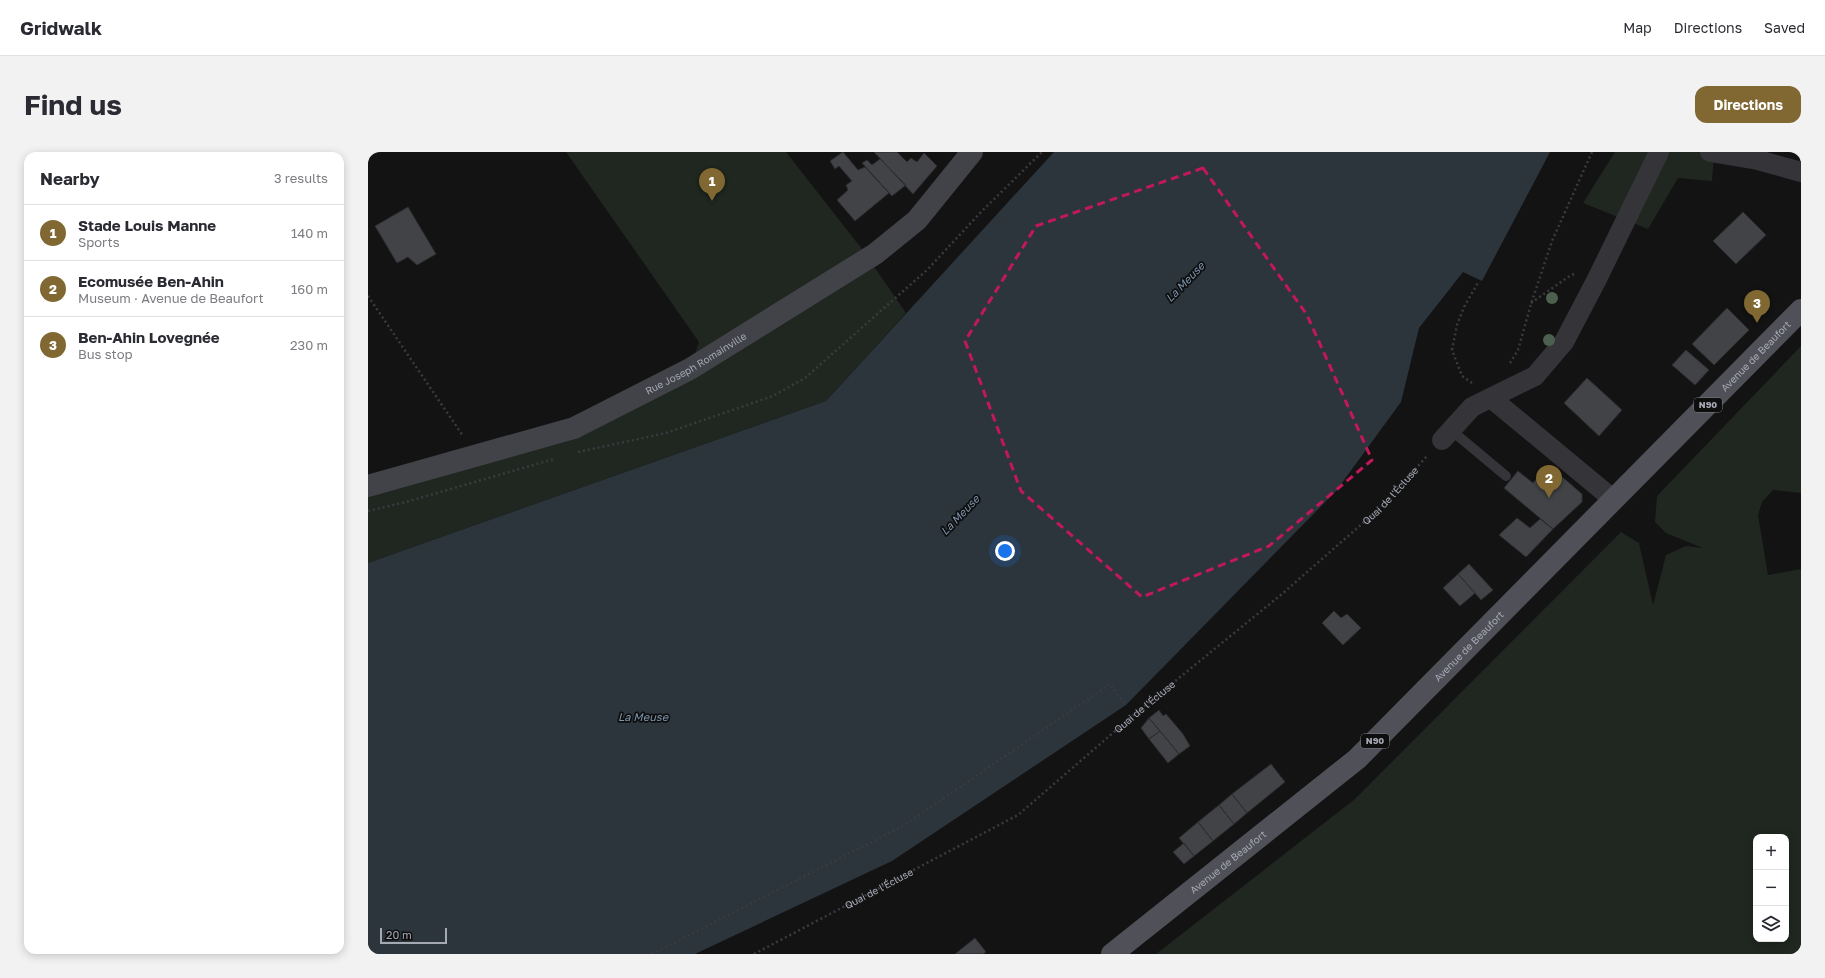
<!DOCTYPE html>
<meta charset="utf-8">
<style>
body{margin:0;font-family:"Golos Text",sans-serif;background:#f2f2f3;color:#2b2b33}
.controls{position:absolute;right:12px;bottom:12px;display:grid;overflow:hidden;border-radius:8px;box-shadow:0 2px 10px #0003}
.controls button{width:36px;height:36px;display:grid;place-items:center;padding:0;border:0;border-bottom:1px solid #e1e1e2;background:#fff;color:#2b2b33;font:20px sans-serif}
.scale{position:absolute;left:12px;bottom:10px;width:67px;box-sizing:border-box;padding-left:4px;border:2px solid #a5a9b4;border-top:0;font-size:11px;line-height:14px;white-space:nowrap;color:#a5a9b4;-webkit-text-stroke:3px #0e0e0f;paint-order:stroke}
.you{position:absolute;left:637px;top:399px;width:14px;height:14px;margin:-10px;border:3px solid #fff;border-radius:50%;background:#1a73e8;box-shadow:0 0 0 6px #1a73e833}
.badge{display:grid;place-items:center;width:26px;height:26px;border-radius:50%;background:#816833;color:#fff;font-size:13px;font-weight:700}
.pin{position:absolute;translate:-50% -33px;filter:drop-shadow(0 1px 2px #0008)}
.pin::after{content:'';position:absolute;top:21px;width:14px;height:12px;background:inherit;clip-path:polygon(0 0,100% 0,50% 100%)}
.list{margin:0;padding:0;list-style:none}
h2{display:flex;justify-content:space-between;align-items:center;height:52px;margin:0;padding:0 16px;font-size:17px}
h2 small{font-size:13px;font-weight:400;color:#7c7c81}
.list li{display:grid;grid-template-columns:26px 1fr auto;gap:12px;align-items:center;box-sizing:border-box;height:56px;padding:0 16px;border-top:1px solid #e1e1e2}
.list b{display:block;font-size:15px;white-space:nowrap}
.list p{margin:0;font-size:13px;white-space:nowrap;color:#7c7c81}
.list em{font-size:13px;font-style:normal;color:#7c7c81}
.icon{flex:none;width:22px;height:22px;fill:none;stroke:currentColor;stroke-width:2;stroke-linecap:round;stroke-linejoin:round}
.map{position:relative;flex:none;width:1433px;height:802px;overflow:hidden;border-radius:12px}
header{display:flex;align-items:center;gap:24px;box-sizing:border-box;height:56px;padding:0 20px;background:#fff;border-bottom:1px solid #e1e1e2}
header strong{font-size:19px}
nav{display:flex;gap:22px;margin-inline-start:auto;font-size:14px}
.intro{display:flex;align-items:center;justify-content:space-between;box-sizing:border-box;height:96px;padding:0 24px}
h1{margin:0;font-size:28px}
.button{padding:10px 18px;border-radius:12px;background:#816833;color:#fff;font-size:14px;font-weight:700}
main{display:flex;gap:24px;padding:0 24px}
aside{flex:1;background:#fff;border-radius:12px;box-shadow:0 2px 10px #0003}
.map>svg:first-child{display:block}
.green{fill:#1f2720;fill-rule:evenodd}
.water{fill:#2c353c}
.building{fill:#424347;stroke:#2d2d30}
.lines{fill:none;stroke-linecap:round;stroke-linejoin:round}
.path{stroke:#3a3b40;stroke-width:2.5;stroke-dasharray:2 3;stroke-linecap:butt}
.lane{stroke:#343439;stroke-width:10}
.street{stroke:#343439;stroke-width:20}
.secondary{stroke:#424349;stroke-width:22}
.primary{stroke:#505158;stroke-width:22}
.tree{fill:#4d604f}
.marked{fill:none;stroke:#c2185b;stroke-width:3;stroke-dasharray:8 5;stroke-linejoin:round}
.labels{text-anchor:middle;stroke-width:3.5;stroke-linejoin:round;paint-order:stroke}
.shield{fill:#0e0e0f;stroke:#787a82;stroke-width:1}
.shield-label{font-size:9px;font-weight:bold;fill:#a5a9b4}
.street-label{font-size:10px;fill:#a5a9b4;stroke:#0e0e0f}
.water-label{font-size:11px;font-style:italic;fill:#7c96af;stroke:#0e0e0f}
</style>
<header>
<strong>Gridwalk</strong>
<nav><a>Map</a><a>Directions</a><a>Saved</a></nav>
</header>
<div class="intro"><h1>Find us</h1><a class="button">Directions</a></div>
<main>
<aside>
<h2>Nearby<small>3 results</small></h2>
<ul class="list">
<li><span class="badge">1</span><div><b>Stade Louis Manne</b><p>Sports</p></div><em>140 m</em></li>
<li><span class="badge">2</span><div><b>Ecomusée Ben-Ahin</b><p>Museum · Avenue de Beaufort</p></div><em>160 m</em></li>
<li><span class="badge">3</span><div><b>Ben-Ahin Lovegnée</b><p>Bus stop</p></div><em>230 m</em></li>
</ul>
</aside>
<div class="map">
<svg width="1433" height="802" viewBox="0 0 1433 802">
<rect width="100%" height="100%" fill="#131314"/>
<path class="green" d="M198,0H418L494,97L538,161L458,249L0,411V334L109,304L322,217L331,190Z
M1247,0H1346L1344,29L1310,26L1280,77L1215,51Z
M1433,194V341L1405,338L1394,350L1390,363L1400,423L1433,417V802H788L987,647L1253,380L1271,391L1285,453L1298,403L1318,394L1335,396L1298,381L1287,370L1289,344ZM1388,685H1418V787H1388Z"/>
<path class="water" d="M686,0H1182L1114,129L1095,120L1051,176L1033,250L968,339L758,553L524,709L327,802H0V411L458,249Z"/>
<path class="building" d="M475,0L490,18L497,15L521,41L487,69L469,48L480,38L478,33L484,29L471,14L467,17L462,9Z
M506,0H529L539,10L543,6L549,10L556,1L569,14L545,42Z
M512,7L538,33L524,44L494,11L499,8L504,13Z
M40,55L68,102L49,113L40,105L29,111L7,74Z
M1375,60L1398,83L1368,112L1345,89Z
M1359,156L1381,178L1346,213L1324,192Z
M1318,198L1341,218L1327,233L1304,213Z
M1219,226L1254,258L1231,284L1196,251Z
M1150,319L1165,331L1175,319L1187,329L1192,323L1214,342V350L1185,377L1136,336Z
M1149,366L1162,376L1172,367L1185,377L1158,405L1131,383Z
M1101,412L1125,438L1113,448L1090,422Z
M1090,422L1107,441L1092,454L1075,436Z
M966,459L973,466L979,462L993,476L975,493L954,471Z
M791,558L795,564L798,562L815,582L822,594L811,602L781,566Z
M781,566L792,579L781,587L773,576Z
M792,579L811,602L800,611L781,587Z
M903,612L917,630L879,661L864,642Z
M864,642L879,661L866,672L851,653Z
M851,653L866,672L845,689L830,670Z
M830,670L845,689L826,704L811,686Z
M816,691L826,704L816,712L805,700Z
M607,786L618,800L615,802H587Z"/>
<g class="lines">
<g class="path">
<path d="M0,144L95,284"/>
<path d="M1163,151L1203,123L1207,122"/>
<path d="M1142,211L1150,198L1163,152L1184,89L1224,0"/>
<path d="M1104,231L1094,224L1084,198L1089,173L1096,155L1111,129"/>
<path d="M210,300L298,281L405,244L437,226L559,118L613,60L674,0"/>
<path d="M0,359L38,350L186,307"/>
<path d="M284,802L535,674L742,532L758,553"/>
<path id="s1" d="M386,802L650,663L768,561L914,442L1011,357L1060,303"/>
</g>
<path class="lane" d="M1083,278L1138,324"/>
<path class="street" d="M1342,0L1390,8L1433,20
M1123,246L1246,348
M1074,288L1104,255L1167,224L1196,190L1229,127L1291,0"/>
<path class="secondary" id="s2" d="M0,334L206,276L322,217L507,102L549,68L604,0"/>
<path class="primary" id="s3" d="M744,802L989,607L1433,158"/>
</g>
<g class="tree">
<circle cx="1184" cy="146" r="6"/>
<circle cx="1181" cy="188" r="6"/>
</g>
<path class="marked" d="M835,16L939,163L1004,308L901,394L774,445L653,339L597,189L668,74Z"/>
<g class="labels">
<g class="shield">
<rect x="1326" y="246" width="28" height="14" rx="3"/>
<rect x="993" y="582" width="28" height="14" rx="3"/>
</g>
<g class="shield-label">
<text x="1340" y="256">N90</text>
<text x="1007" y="592">N90</text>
</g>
<g class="street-label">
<text dy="4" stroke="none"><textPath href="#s3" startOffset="880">Avenue de Beaufort</textPath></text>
<text dy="4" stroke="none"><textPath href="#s2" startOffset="352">Rue Joseph Romainville</textPath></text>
<text dy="4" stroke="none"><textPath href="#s1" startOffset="789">Quai de l'Écluse</textPath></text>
<text dy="4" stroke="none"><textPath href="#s3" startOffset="472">Avenue de Beaufort</textPath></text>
<text dy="4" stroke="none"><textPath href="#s1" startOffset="465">Quai de l'Écluse</textPath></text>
<text dy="4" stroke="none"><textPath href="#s3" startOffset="148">Avenue de Beaufort</textPath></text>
<text dy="4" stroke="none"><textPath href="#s1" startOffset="141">Quai de l'Écluse</textPath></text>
</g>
<g class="water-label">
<text transform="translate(817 130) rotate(-46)" y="4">La Meuse</text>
<text transform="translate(592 363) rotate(-46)" y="4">La Meuse</text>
<text x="275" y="569">La Meuse</text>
</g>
</g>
</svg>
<div class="controls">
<button>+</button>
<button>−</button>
<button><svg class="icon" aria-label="layers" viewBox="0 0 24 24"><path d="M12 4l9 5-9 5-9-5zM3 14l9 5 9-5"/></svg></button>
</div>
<div class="scale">20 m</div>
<div class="you"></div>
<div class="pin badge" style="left:344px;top:49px">1</div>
<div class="pin badge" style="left:1181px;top:346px">2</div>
<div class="pin badge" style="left:1389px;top:171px">3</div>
</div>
</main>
